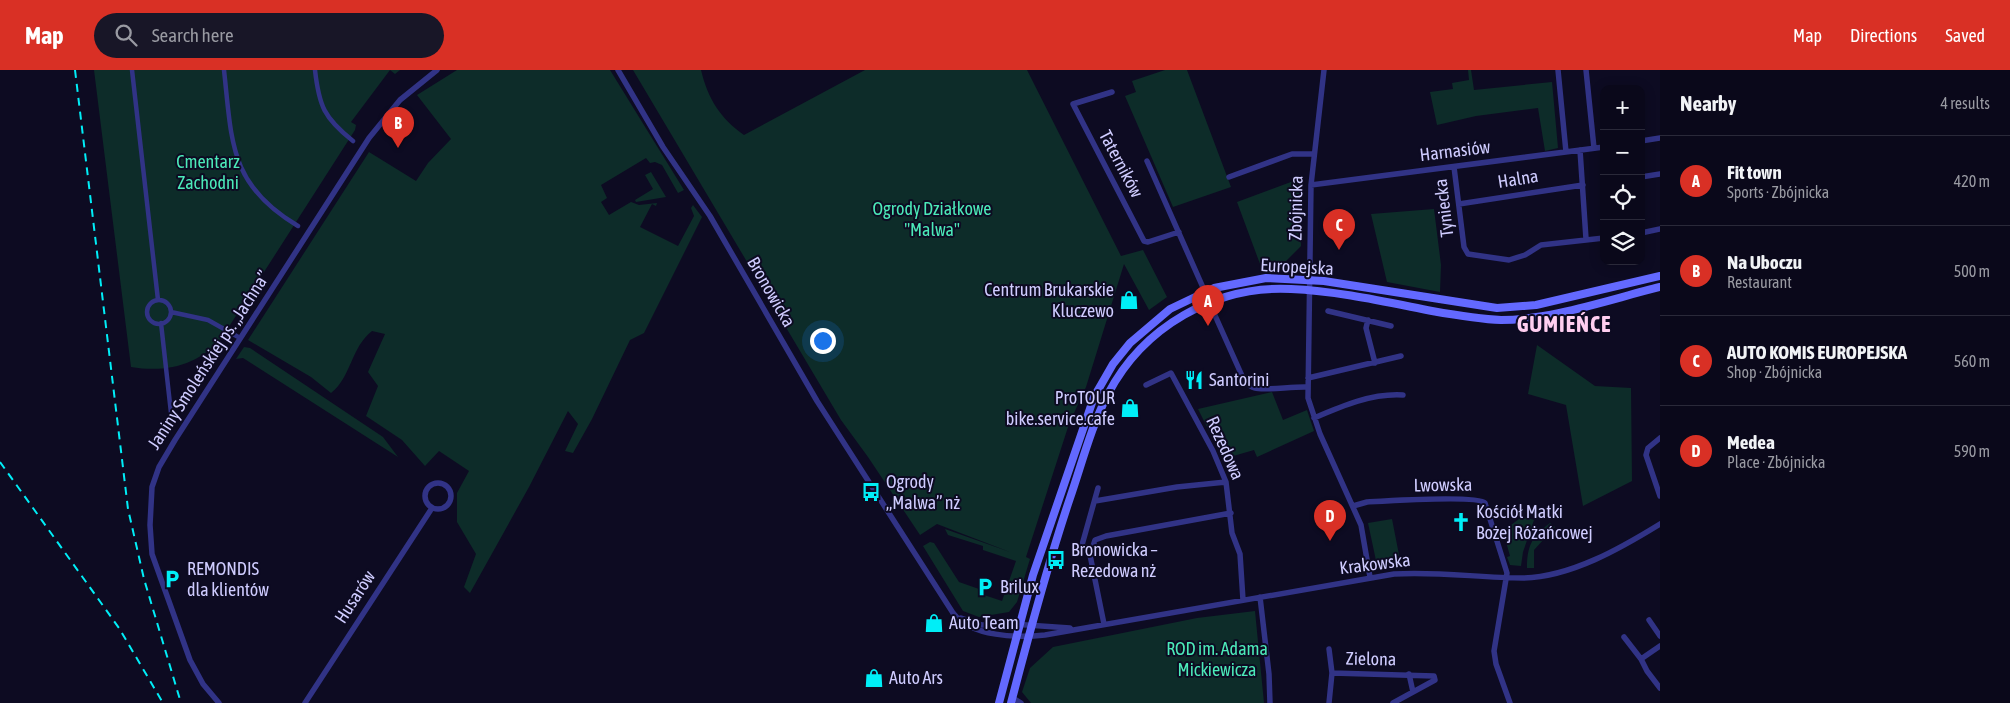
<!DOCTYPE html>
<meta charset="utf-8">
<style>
body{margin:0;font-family:"Asap Condensed",sans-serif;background:#181627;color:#f1f3f6}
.controls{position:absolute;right:15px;top:15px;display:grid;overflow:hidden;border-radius:10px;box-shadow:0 2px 12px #0003}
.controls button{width:45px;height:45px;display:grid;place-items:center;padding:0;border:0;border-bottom:1px solid #2a2939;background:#0a081a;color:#f1f3f6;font:25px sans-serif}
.you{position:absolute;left:822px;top:270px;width:18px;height:18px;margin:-12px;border:4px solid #fff;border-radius:50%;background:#1a73e8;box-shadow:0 0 0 8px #1a73e833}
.badge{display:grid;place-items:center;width:32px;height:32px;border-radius:50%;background:#d93025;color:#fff;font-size:16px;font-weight:700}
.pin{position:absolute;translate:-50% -41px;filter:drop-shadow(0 1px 2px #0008)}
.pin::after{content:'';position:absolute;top:26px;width:18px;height:15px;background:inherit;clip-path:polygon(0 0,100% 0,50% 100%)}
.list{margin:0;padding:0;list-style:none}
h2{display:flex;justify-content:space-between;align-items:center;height:65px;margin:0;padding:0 20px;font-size:21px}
h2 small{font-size:16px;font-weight:400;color:#999aa2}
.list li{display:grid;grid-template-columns:32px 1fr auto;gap:15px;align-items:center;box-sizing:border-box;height:90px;padding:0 20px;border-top:1px solid #2a2939}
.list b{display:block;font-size:19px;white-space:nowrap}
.list p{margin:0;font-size:16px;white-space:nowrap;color:#999aa2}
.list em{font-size:16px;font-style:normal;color:#999aa2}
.icon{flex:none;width:28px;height:28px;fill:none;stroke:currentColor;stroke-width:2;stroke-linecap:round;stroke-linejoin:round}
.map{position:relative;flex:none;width:1660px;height:633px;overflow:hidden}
header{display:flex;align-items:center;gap:30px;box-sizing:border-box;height:70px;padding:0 25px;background:#d93025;color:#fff}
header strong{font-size:24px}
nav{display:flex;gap:28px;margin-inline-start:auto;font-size:18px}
.search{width:350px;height:45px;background:#181627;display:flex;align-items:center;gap:12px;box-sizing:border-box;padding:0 18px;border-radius:28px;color:#999aa2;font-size:19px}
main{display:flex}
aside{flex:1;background:#0a081a}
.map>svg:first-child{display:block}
.green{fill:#0d2c29}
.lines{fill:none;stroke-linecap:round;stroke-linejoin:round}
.pedestrian{stroke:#313386;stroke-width:4.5}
.minor{stroke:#313386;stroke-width:5.5}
.secondary{stroke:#6369ff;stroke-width:8}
.rail{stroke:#00eef7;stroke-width:2;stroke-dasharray:8 6;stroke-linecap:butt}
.labels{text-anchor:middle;stroke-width:4;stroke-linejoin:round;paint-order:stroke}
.street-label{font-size:18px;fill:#cfccff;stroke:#0d0b22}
.park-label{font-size:18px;fill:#4ceab9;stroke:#0d0b22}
.poi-label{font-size:18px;fill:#cfccff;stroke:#0d0b22;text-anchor:start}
.district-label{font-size:22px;font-weight:bold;letter-spacing:1px;fill:#ffcef0;stroke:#0d0b22}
</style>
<header>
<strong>Map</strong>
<div class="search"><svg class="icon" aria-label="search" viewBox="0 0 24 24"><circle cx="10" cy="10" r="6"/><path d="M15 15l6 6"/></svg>Search here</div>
<nav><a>Map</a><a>Directions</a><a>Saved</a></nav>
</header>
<main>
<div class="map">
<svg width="1660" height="633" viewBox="0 0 1660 633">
<rect width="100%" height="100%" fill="#0d0b22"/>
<path class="green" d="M94,0H400L395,4L390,0L351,52L356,55L355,60L223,266C200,295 167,303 131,297Z
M457,0H610L684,120L678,123L662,95L655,92L650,93L646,88L601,115L607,128L601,132L609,145L631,132L639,135L657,133L656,136L652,134L640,157L678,176L694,146L691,138L693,135L702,147L644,263L630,270L592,349L573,383L565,381L578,354L568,341L529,417L470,523L464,517L476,484L457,452V423L469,401L439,381L425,396L402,370L366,346L378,316L368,302L385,264L372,261C351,277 351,308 331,323L311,307L248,270L369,82L416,111L428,93L451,69L417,25Z
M633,0H701C708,29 720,48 744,65L865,0H1027L1121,186L1143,180L1167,227L1149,240L1124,194L1086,317L1069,354L1026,487L1030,489L1017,532L1009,542L979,547L963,541L923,476L930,472L934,473L959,512L979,519L978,523L1002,531L1016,491L983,480V476L948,465L945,459L1010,482L937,454L920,465L868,387L841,350Z
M1165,0H1187L1231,117L1173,137L1125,26L1136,22L1132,11Z
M1468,0H1471L1474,20L1552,12L1558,78L1545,81L1538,38L1476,46L1437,55L1430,22L1453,19L1452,13L1469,10Z
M651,102L666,127L636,132L635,130L653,119L645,105Z
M1299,109L1301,176L1286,191L1260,194L1237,132Z
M1434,139L1441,195L1440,222L1387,212L1371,144Z
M1537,275L1595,316L1631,318L1632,411L1583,436L1566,335L1528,324Z
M244,277L250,278L383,367L398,387L243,288L236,289Z
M1272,322L1283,350L1307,340L1314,361L1257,387L1254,380L1223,389L1198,339Z
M1517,445L1534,450L1523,482L1521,496L1510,495L1507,487L1510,486L1503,461L1519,449Z
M1392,449L1401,495L1378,500L1368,453Z
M1550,453L1555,457L1534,480V498H1527C1527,476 1532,466 1550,453Z
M1255,541L1264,633H1031L1022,622L1030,598L1053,577L1197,548Z"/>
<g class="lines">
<path class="pedestrian" d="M132,0L158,230
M224,0C232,72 229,115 298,156
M315,0C319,36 324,48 353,71
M147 242a12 12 0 1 1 24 0a12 12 0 1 1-24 0Z
M171,242L208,250L240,268
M161,253L172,352"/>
<path class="minor" d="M618,0L663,77L710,146L817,331L953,543C971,567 1018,568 1045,565L1394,504C1437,501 1480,508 1523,508C1571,507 1621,478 1660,454
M1324,0L1311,115L1308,328L1320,364L1361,455L1370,507
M1558,0L1566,82
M1586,0L1594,78
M1112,22L1073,34L1144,171L1148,172L1179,162
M1641,71L1660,68
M1580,80L1586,169
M1147,91L1205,222
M1454,97L1464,177L1468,184L1509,190L1525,185L1541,175L1604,168
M1229,107L1292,84H1313
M1641,107L1660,104
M1311,115L1604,77
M1459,134L1583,115
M1641,163L1660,159
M1209,232L1243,308C1246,312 1249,317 1255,318C1264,321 1294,316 1308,317
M1328,241L1391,256
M1368,250L1366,258L1375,293
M1308,308L1401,286
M1146,315L1171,303L1213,381L1226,412L1232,463L1240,484L1243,530
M1314,348C1342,336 1372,323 1403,325
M1660,368L1648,378L1646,385L1660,426
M425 426a13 13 0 1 1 26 0a13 13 0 1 1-26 0Z
M1095,431L1177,417L1226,412
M1353,436L1367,432C1384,431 1478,425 1485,433L1507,503L1494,581L1496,594L1510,633
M1091,478H1085L1082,475L1098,418
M1260,527L1269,604L1270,633
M961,548L982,555L1013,554L1070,558
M1649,550L1660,566
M1104,554L1090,485L1095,470L1106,466L1231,443
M1624,567L1641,589L1660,576
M1641,589L1647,601L1660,618
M1332,603L1434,606L1435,610L1393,633
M1409,604L1413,622
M1013,628L1021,633
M219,633L203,614L190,590L152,484L150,455L152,417L159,397L175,370L369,68L400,30L437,0
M305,633L432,438
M1329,633L1332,603L1329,579"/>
<path class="secondary" d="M999,633L1033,505L1094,327L1113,294L1130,273L1170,239L1214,218L1266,208L1324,211L1497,238L1536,235L1660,206
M1011,633C1029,564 1047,496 1070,428C1082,393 1091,357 1108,324C1143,257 1215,215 1291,219C1338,221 1386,232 1432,241C1455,245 1478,249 1501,250C1551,250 1611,229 1660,217"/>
<path class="rail" d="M75,0L128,439L144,509L181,633
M0,392L119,558L163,633"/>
</g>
<defs>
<g id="shop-bare" transform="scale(1.5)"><path d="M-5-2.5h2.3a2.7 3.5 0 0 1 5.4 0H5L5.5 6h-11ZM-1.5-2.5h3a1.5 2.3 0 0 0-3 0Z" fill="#00eef7" stroke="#0d0b22" stroke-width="2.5" paint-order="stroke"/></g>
<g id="restaurant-bare" transform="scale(1.5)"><path d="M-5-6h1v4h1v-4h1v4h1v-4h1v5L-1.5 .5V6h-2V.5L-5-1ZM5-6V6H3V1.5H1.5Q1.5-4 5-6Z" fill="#00eef7" stroke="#0d0b22" stroke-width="2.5" paint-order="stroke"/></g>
<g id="bus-bare" transform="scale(1.5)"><path d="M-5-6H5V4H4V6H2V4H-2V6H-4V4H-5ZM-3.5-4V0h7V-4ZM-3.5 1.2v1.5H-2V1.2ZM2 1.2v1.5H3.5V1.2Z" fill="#00eef7" stroke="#0d0b22" stroke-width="2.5" paint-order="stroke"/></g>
<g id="church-bare" transform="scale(1.5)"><path d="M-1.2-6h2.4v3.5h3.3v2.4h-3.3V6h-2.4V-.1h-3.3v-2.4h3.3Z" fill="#00eef7" stroke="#0d0b22" stroke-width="2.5" paint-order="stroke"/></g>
<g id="parking-bare" transform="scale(1.5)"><path d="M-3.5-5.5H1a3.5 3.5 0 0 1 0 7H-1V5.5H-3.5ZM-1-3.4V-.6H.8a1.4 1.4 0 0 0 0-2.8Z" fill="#00eef7" stroke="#0d0b22" stroke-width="2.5" paint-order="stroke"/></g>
</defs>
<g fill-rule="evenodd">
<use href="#shop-bare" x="1129" y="230"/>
<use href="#restaurant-bare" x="1194" y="310"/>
<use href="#shop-bare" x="1130" y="338"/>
<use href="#bus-bare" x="871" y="422"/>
<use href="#church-bare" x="1461" y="452"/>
<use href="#bus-bare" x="1056" y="490"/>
<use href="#parking-bare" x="172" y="509"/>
<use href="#parking-bare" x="985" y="517"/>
<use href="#shop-bare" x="934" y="553"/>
<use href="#shop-bare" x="874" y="608"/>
</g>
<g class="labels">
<g class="street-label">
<text transform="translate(1455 81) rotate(-7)" y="6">Harnasiów</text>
<text transform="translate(1121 94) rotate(62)" y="6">Taterników</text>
<text transform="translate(1518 109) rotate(-9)" y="6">Halna</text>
<text transform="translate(1296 138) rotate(-89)" y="6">Zbójnicka</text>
<text transform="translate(1444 138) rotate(-97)" y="6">Tyniecka</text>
<text transform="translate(1297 197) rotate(3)" y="6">Europejska</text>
<text transform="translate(771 222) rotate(60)" y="6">Bronowicka</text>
<text transform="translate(209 290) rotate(-57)" y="6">Janiny Smoleńskiej ps. „Jachna”</text>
<text transform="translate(1225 378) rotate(66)" y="6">Rezedowa</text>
<text transform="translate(1443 415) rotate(-1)" y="6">Lwowska</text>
<text transform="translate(1375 494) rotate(-7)" y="6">Krakowska</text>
<text transform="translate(355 527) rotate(-57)" y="6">Husarów</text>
<text transform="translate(1371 589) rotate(1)" y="6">Zielona</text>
</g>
<g class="park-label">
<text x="208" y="98">Cmentarz<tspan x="208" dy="21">Zachodni</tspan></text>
<text x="932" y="145">Ogrody Działkowe<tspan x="932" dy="21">"Malwa"</tspan></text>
<text x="1217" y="585">ROD im. Adama<tspan x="1217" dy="21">Mickiewicza</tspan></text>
</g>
<g class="poi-label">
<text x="1114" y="226" text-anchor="end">Centrum Brukarskie<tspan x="1114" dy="21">Kluczewo</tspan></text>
<text x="1209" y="316">Santorini</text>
<text x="1115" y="334" text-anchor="end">ProTOUR<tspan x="1115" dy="21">bike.service.cafe</tspan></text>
<text x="886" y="418">Ogrody<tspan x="886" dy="21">„Malwa” nż</tspan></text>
<text x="1476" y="448">Kościół Matki<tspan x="1476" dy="21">Bożej Różańcowej</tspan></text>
<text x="1071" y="486">Bronowicka –<tspan x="1071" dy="21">Rezedowa nż</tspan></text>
<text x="187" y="505">REMONDIS<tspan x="187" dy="21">dla klientów</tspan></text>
<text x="1000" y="523">Brilux</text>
<text x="949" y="559">Auto Team</text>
<text x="889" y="614">Auto Ars</text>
</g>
<g class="district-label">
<text x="1564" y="262">GUMIEŃCE</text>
</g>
</g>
</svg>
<div class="controls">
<button>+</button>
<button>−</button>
<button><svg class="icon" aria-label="locate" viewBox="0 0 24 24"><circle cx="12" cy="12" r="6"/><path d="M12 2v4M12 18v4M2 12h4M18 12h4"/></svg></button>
<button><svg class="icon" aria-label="layers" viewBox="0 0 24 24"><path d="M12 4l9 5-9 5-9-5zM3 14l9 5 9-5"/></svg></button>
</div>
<div class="you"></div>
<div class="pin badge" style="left:1208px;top:256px">A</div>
<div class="pin badge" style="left:398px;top:78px">B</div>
<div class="pin badge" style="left:1339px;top:180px">C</div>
<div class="pin badge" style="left:1330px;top:471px">D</div>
</div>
<aside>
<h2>Nearby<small>4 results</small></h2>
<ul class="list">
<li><span class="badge">A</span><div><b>Fit town</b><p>Sports · Zbójnicka</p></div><em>420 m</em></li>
<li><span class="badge">B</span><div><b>Na Uboczu</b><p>Restaurant</p></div><em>500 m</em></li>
<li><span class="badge">C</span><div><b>AUTO KOMIS EUROPEJSKA</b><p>Shop · Zbójnicka</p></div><em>560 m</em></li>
<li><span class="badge">D</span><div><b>Medea</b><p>Place · Zbójnicka</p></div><em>590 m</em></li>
</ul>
</aside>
</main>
